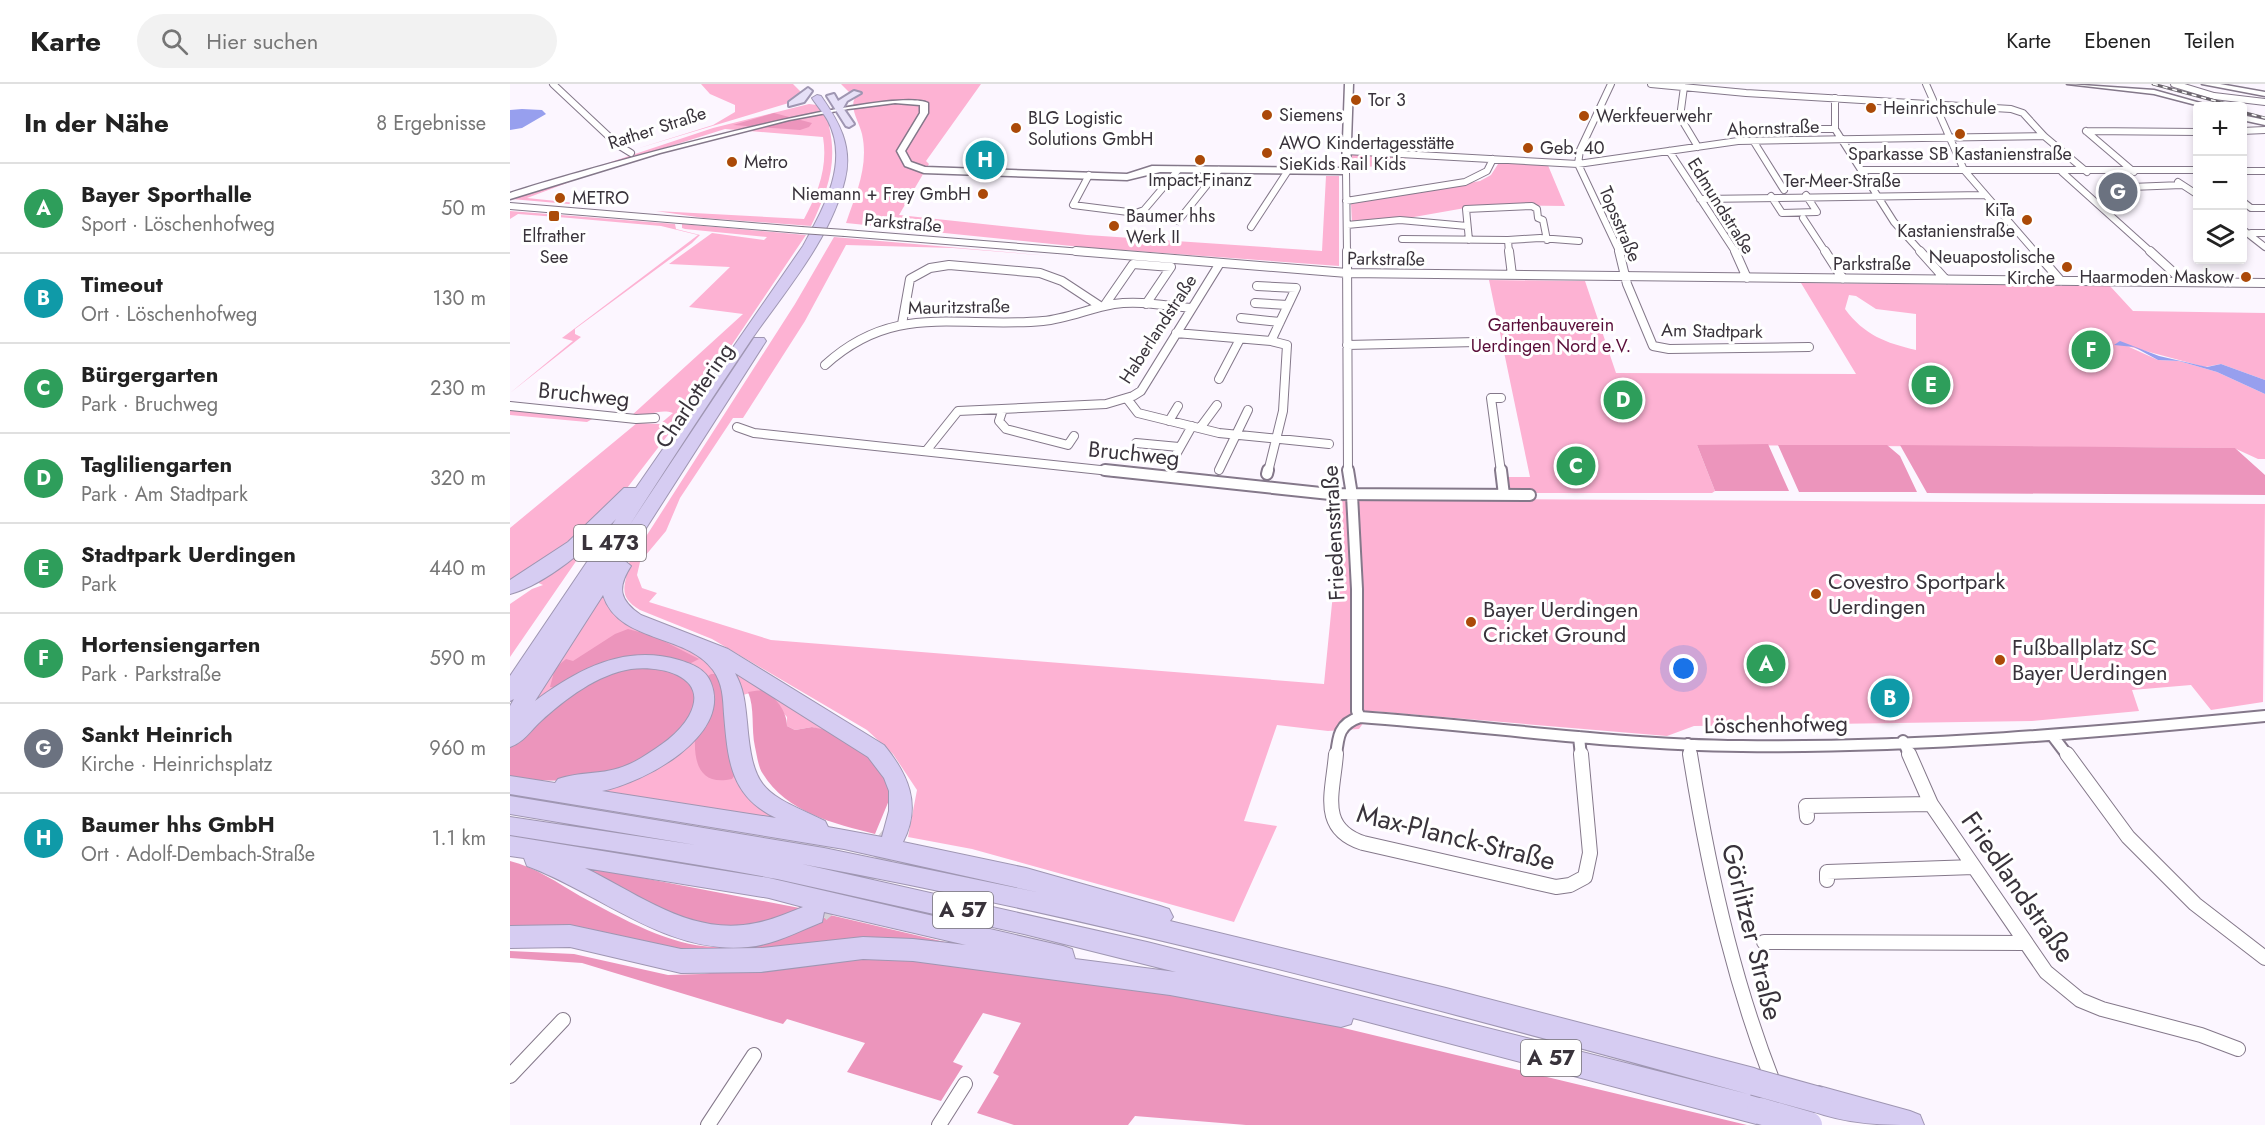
<!DOCTYPE html>
<html lang="de">
<meta charset="utf-8">
<style>
body{margin:0;font-family:Jost,sans-serif;background:#f2f2f2;color:#222}
.controls{position:absolute;right:18px;top:18px;display:grid;overflow:hidden;border-radius:6px;box-shadow:0 3px 9px #0003}
.controls button{width:54px;height:54px;display:grid;place-items:center;padding:0;border:0;border-bottom:2px solid #e0e0e0;background:#fff;color:#222;font:30px sans-serif}
.you{position:absolute;left:1174px;top:585px;width:21px;height:21px;margin:-15px;border:4px solid #fff;border-radius:50%;background:#1a73e8;box-shadow:0 0 0 9px #1a73e833}
.badge{display:grid;place-items:center;width:39px;height:39px;border-radius:50%;background:#0f766e;color:#fff;font-size:20px;font-weight:700}
.pin{position:absolute;translate:-50% -50%;border:3px solid #fff;box-shadow:0 2px 6px #0006}
.list{margin:0;padding:0;list-style:none}
h2{display:flex;justify-content:space-between;align-items:center;height:78px;margin:0;padding:0 24px;font-size:26px}
h2 small{font-size:20px;font-weight:400;color:#767676}
.list li{display:grid;grid-template-columns:39px 1fr auto;gap:18px;align-items:center;box-sizing:border-box;height:90px;padding:0 24px;border-top:2px solid #e0e0e0}
.list b{display:block;font-size:22px;white-space:nowrap}
.list p{margin:0;font-size:20px;white-space:nowrap;color:#767676}
.list em{font-size:20px;font-style:normal;color:#767676}
.icon{flex:none;width:33px;height:33px;fill:none;stroke:currentColor;stroke-width:2;stroke-linecap:round;stroke-linejoin:round}
.map{position:relative;flex:none;width:1755px;height:1041px;overflow:hidden}
header{display:flex;align-items:center;gap:36px;box-sizing:border-box;height:84px;padding:0 30px;background:#fff;border-bottom:2px solid #e0e0e0}
header strong{font-size:28px}
nav{display:flex;gap:33px;margin-inline-start:auto;font-size:21px}
.search{width:420px;height:54px;background:#f2f2f2;display:flex;align-items:center;gap:15px;box-sizing:border-box;padding:0 21px;border-radius:33px;color:#767676;font-size:22px}
main{display:flex}
aside{flex:1;background:#fff}
.map>svg:first-child{display:block}
.green{fill:#fdb2d3;fill-rule:evenodd}
.forest{fill:#ec95bc}
.water{fill:#979fee}
.lines{fill:none;stroke-linecap:round;stroke-linejoin:round}
.highway-tunnel{stroke:#d5cfd8;stroke-width:26;stroke-dasharray:26 13;stroke-linecap:butt}
.street-far3-casing{stroke:#84788a;stroke-width:8}
.street-far2-casing{stroke:#84788a;stroke-width:10}
.street-far1-casing{stroke:#84788a;stroke-width:14}
.street-casing{stroke:#84788a;stroke-width:16}
.secondary-casing{stroke:#84788a;stroke-width:3}
.primary-casing{stroke:#9f96b2;stroke-width:4}
.highway-casing{stroke:#9f96b2;stroke-width:2}
.street-far3{stroke:#fff;stroke-width:6}
.street-far2{stroke:#fff;stroke-width:8}
.street-far1{stroke:#fff;stroke-width:10}
.street{stroke:#fff;stroke-width:14}
.secondary{fill:#fff;fill-rule:evenodd}
.primary{fill:#e6e0f7;fill-rule:evenodd}
.highway{fill:#d6ccf2;fill-rule:evenodd}
.rail-casing{stroke:#6c666e;stroke-width:3}
.rail{stroke:#fff;stroke-width:1.5;stroke-dasharray:5;stroke-linecap:butt}
.street-bridge-casing{stroke:#84788a;stroke-width:8;stroke-linecap:butt}
.highway-bridge-casing{stroke:#9f96b2;stroke-width:28;stroke-linecap:butt}
.street-bridge{stroke:#fff;stroke-width:6}
.highway-bridge{stroke:#d6ccf2;stroke-width:26}
.poi-dot{fill:#ab4a08;stroke:#fff;stroke-width:2}
.labels{text-anchor:middle;stroke-width:6;stroke-linejoin:round;paint-order:stroke}
.far-poi-label{font-size:18px;fill:#39333b;stroke:#fff;text-anchor:start}
.far-street-label{font-size:18px;fill:#39333b;stroke:#fff}
.far-park-label{font-size:18px;fill:#5a0e39;stroke:#fff}
.shield{fill:#fff;stroke:#747076;stroke-width:1.5}
.shield-label{font-size:21px;font-weight:bold;fill:#39333b}
.street-label{font-size:22px;fill:#39333b;stroke:#fff}
.poi-label{font-size:22px;fill:#39333b;stroke:#fff;text-anchor:start}
.near-street-label{font-size:27px;fill:#39333b;stroke:#fff}
</style>
<header>
<strong>Karte</strong>
<div class="search"><svg class="icon" aria-label="search" viewBox="0 0 24 24"><circle cx="10" cy="10" r="6"/><path d="M15 15l6 6"/></svg>Hier suchen</div>
<nav><a>Karte</a><a>Ebenen</a><a>Teilen</a></nav>
</header>
<main>
<aside>
<h2>In der Nähe<small>8 Ergebnisse</small></h2>
<ul class="list">
<li><span class="badge" style="background:#2e9e5b">A</span><div><b>Bayer Sporthalle</b><p>Sport · Löschenhofweg</p></div><em>50 m</em></li>
<li><span class="badge" style="background:#0f9aa8">B</span><div><b>Timeout</b><p>Ort · Löschenhofweg</p></div><em>130 m</em></li>
<li><span class="badge" style="background:#2e9e5b">C</span><div><b>Bürgergarten</b><p>Park · Bruchweg</p></div><em>230 m</em></li>
<li><span class="badge" style="background:#2e9e5b">D</span><div><b>Tagliliengarten</b><p>Park · Am Stadtpark</p></div><em>320 m</em></li>
<li><span class="badge" style="background:#2e9e5b">E</span><div><b>Stadtpark Uerdingen</b><p>Park</p></div><em>440 m</em></li>
<li><span class="badge" style="background:#2e9e5b">F</span><div><b>Hortensiengarten</b><p>Park · Parkstraße</p></div><em>590 m</em></li>
<li><span class="badge" style="background:#6b7280">G</span><div><b>Sankt Heinrich</b><p>Kirche · Heinrichsplatz</p></div><em>960 m</em></li>
<li><span class="badge" style="background:#0f9aa8">H</span><div><b>Baumer hhs GmbH</b><p>Ort · Adolf-Dembach-Straße</p></div><em>1.1 km</em></li>
</ul>
</aside>
<div class="map">
<svg width="1755" height="1041" viewBox="0 0 1755 1041">
<rect width="100%" height="100%" fill="#fcf6ff"/>
<path class="green" d="M191,0H283L294,11L277,18H282L126,65L203,41L225,28V21L200,10Z
M331,0H471L416,77L419,80L389,131L577,151L812,167L816,92H829V182L571,163L336,139C346,110 359,82 352,50C350,40 339,24 345,14Z
M299,20L307,21L321,41L319,42C328,80 317,108 301,142L194,134L146,127L294,135C308,109 318,83 313,53L215,45L126,73L17,114L85,121L82,122L1,115L83,84L203,44Z
M842,69L895,71L896,79L887,82L841,83Z
M990,77L1037,79L1055,122L972,121L870,139H842L841,120L970,97L981,91Z
M0,127L165,140L166,145L190,151L182,159L65,245V250L71,253L0,309L63,257L52,254L188,151L151,142L60,134L8,130L0,135Z
M172,140L296,151L184,317L114,408L69,454L0,499V444L127,339L150,340L163,329C148,324 136,334 121,332L233,230L179,223L220,183L159,180L202,149L254,156L257,153L175,145L172,144Z
M324,153L541,172L443,164L336,161L295,237L233,334H223L170,414L156,447L130,478L127,491L132,504L147,509L139,518L261,556L814,600L830,439V414L1755,420L1753,618L1701,626L1681,601L1622,606L1629,627L1522,637L1184,642L1157,652L862,627L849,645L818,647L767,641L734,737L767,742L724,838L462,765L398,753L407,706L383,670L357,646L202,555L130,526C106,512 116,501 119,479L285,220Z
M979,196L1075,197L1106,289L1346,290L1291,199L1600,202L1623,227L1755,229V296L1711,280L1695,283L1617,262L1648,276L1669,277L1707,288L1755,310V375H1748L1724,364L1187,361L1205,407L1202,409H999L997,393H1020ZM1339,211L1346,212L1366,225L1406,230V266C1376,259 1354,251 1335,225Z
M0,324L84,334L77,338L0,331Z
M80,457L0,573V520L22,505L33,501L24,497Z
M101,496L102,519L342,655L302,643L285,646L277,642V633L251,606L222,614L225,659L270,736L78,705L9,639Z"/>
<path class="forest" d="M264,29L302,39L299,43L290,46L223,41Z
M1258,360L1279,407H1205L1187,361Z
M1268,361H1377L1390,372L1407,408H1289Z
M1390,361L1725,364L1755,391V411L1417,409Z
M118,545L144,552L189,575L179,580L156,574L47,604L40,603L45,584L56,575L63,577L105,550Z
M142,581L176,592L188,608L180,638L147,671L75,697L0,696V662L33,624L107,585Z
M201,590H209L226,689L222,695C164,708 190,622 195,594Z
M251,606C265,611 277,627 277,642L285,646L302,643L316,646L361,668L382,709L365,750C325,740 276,728 253,690C248,683 247,671 245,663C241,645 245,624 238,608Z
M0,777C25,783 48,799 70,812C169,866 213,885 320,831L448,861L217,873L0,844Z
M55,779L300,826L258,842L186,847Z
M0,867L64,870L158,891L191,890L330,875L411,876L632,904L792,934L1237,1041H736L625,1032L618,1041H504L467,1029L489,992L483,989L511,939L473,929L443,978L453,982L431,1017L337,988L355,959L277,935L273,940L72,879L0,874Z"/>
<path class="water" d="M12,25L32,26L36,30L12,44L0,46V26Z
M1610,257L1649,272L1697,283L1711,280L1755,296V310L1707,288L1669,277L1648,276L1624,263L1604,261Z"/>
<g class="lines">
<path class="highway-tunnel" d="M308,826L361,781L384,753"/>
<g class="street-far3-casing">
<path id="street-far3" d="M43,0L108,61L121,69
M1101,0L1070,66L1068,80L1110,169
M1141,0L1236,9L1501,25L1513,29L1534,52
M1416,0L1454,86L1526,169
M1664,0L1704,12L1755,18
M1174,3L1170,33L1188,63
M1325,14V45L1384,138L1412,169
M1248,45H1325
M1576,47L1688,48
M1576,47L1624,88
M1732,47L1755,46
M1534,52L1577,88
M1244,58L1274,106
M836,67L1068,80L1228,57L1534,52
M1159,67L1226,169
M1351,86H1688
M836,87L837,169
M1732,87H1755
M1552,88L1642,169
M1603,88L1621,103L1672,101
M579,91L563,121L626,129L634,126L668,86
M1668,98L1688,111
M1261,112L1272,129L1307,128L1296,111
M1190,115L1475,111
M836,117L955,98L977,87L983,75
M1732,117L1741,124H1755
M0,122L291,146
M1293,134L1316,169
M668,137L709,86
M837,141L890,136L957,142
M741,143L777,88
M1732,145L1755,163
M335,149L585,169
M1741,149H1755
M892,155L998,156L999,169
M959,156L956,125L1022,122L1027,125L1028,134L1033,136L1037,156
M998,156L1030,154L1069,157"/>
</g>
<g class="street-far2-casing">
<path id="street-far2" d="M566,167L837,189L1755,199
M837,167L838,388
M999,167L1002,191
M1109,167L1117,200L1143,262L1159,265L1299,263
M1225,167L1237,194
M1315,167L1333,195
M1410,167L1436,196
M1525,167L1551,197
M1640,167L1674,198
M747,202L786,204L761,257L777,261L773,327L758,388
M745,219L778,221
M594,222L623,180L661,183L636,220
M731,234L770,238
M392,240L400,195L420,184L439,181L530,189L552,197L590,222
M666,249L761,257
M837,261L966,258
M315,281C385,217 448,245 533,237C557,235 580,224 604,220C630,216 656,222 682,224
M709,295L730,255
M618,316L628,329L709,349L819,360
M0,322L126,335L145,334
M493,325L489,337L496,345L558,361L564,352
M659,337L668,322
M227,343L244,349L609,388
M690,344L707,321
M626,359L669,363
M416,367L448,327L596,320L623,312L631,307L710,179
M664,374L682,342
M709,386L738,326
M991,388L981,314H991"/>
</g>
<g class="street-far1-casing">
<path id="street-far1" d="M595,386L820,410L1020,411
M838,386L842,411L847,505V627L850,633
M991,386L994,411
M757,390L758,386
M1542,651L1558,672
M1069,653L1071,672
M1393,657L1400,672
M1178,660L1180,672
M826,672C828,652 829,640 850,633C977,642 1104,661 1232,662C1407,664 1581,649 1755,632"/>
</g>
<g class="street-casing">
<path id="street" d="M826,670C823,709 808,744 853,759L1046,803L1060,801L1075,793L1080,769L1071,670
M1180,670C1200,795 1227,916 1277,1032
M1399,670L1421,720L1536,888L1570,916L1592,925L1691,951L1728,965
M1557,670L1618,753L1685,820L1755,874
M1297,733L1296,722L1421,720
M1317,796V788L1464,783
M1254,858L1515,859
M0,992L53,936
M198,1041L244,971
M429,1041L455,1000"/>
</g>
<g class="secondary-casing">
<path id="secondary" d="M835,0H843L840,87L836,90L650,88L617,96L414,89L395,82L387,67L410,29V21L385,19L338,25L279,36L150,69L0,115V109C60,89 376,0 418,19V29L395,67L401,78L415,83L617,90L642,82L832,84Z
M1557,0L1644,6L1701,22H1690L1644,10Z
M1692,0H1710L1755,8V12Z
M1732,31L1755,36V41L1732,36Z"/>
</g>
<g class="primary-casing">
<path id="primary" d="M298,4L302,7L294,18L279,22V18Z
M344,7L351,9L337,17L333,24L344,40L339,43L336,42L317,12L324,10L328,17Z"/>
</g>
<g class="highway-casing">
<path id="highway" d="M307,11L311,12C329,38 343,62 335,95C321,155 275,207 241,256C200,317 159,380 119,442L244,254H254L256,257L115,477L121,482C107,504 109,516 131,531L218,565L374,661C398,690 412,721 393,758L516,784L650,822L659,825L663,833L660,837L936,904L1244,984L1254,988L1258,998L1254,1008L1244,1011L1260,1017L1264,1027L1260,1037L1250,1041L843,934L841,940L831,943L660,911L403,877L353,875L251,888L171,889L60,863L0,864V842L60,841L171,865L251,864L353,853L403,855L456,861L314,828L312,838C289,847 264,861 238,863C156,871 90,809 17,782L14,774L0,772V752L259,794L553,862L562,865L565,875L666,888L514,850L267,795C178,778 89,765 0,751V733L186,761L0,730V712L314,764L531,809L334,765L0,710V692L45,699L48,695C79,685 98,694 131,674C149,663 169,650 179,632C201,592 150,581 121,585C88,590 55,615 31,637C21,646 13,659 0,663V622L4,615L0,617V592L106,435C80,462 37,500 0,510V496L58,458L114,404H126L293,162C313,125 340,79 318,37C314,29 307,22 302,14ZM93,511C108,559 176,549 203,586C213,600 213,614 214,630C218,676 220,712 266,734L92,707C133,699 222,652 201,599C196,585 182,580 169,576C115,560 68,585 25,617ZM225,589L358,673L374,694L379,707V727L372,753L318,743L315,737C254,708 243,709 237,638C235,619 234,605 225,589ZM292,780C611,839 925,924 1238,1010L637,858ZM75,784L259,814L293,823C278,829 262,836 246,839C182,853 129,810 75,784Z
M1309,1002L1400,1027L1410,1031L1414,1041C1371,1041 1340,1041 1299,1026L1295,1016L1299,1006Z"/>
</g>
<use href="#street-far3" class="street-far3"/>
<use href="#street-far2" class="street-far2"/>
<use href="#street-far1" class="street-far1"/>
<use href="#street" class="street"/>
<use href="#secondary" class="secondary"/>
<use href="#primary" class="primary"/>
<use href="#highway" class="highway"/>
<g class="rail-casing">
<path id="rail" d="M1643,0L1724,22
M1732,28L1755,34"/>
</g>
<use href="#rail" class="rail"/>
<g class="street-bridge-casing">
<path id="street-bridge" d="M291,146L335,149"/>
</g>
<g class="highway-bridge-casing">
<path id="highway-bridge" d="M1244,998L1309,1016
M1250,1027L1299,1041"/>
</g>
<use href="#street-bridge" class="street-bridge"/>
<use href="#highway-bridge" class="highway-bridge"/>
</g>
<g class="poi-dot">
<circle cx="846" cy="16" r="6"/>
<circle cx="1361" cy="24" r="6"/>
<circle cx="757" cy="31" r="6"/>
<circle cx="1074" cy="32" r="6"/>
<circle cx="506" cy="44" r="6"/>
<circle cx="1450" cy="50" r="6"/>
<circle cx="1018" cy="64" r="6"/>
<circle cx="757" cy="69" r="6"/>
<circle cx="690" cy="76" r="6"/>
<circle cx="222" cy="78" r="6"/>
<circle cx="473" cy="110" r="6"/>
<circle cx="50" cy="114" r="6"/>
<rect x="38" y="126" width="12" height="12" rx="3"/>
<circle cx="1517" cy="136" r="6"/>
<circle cx="604" cy="142" r="6"/>
<circle cx="1557" cy="183" r="6"/>
<circle cx="1736" cy="193" r="6"/>
<circle cx="1306" cy="510" r="6"/>
<circle cx="961" cy="538" r="6"/>
<circle cx="1490" cy="576" r="6"/>
</g>
<g class="labels">
<g class="far-poi-label">
<text x="858" y="22">Tor 3</text>
<text x="1373" y="30">Heinrichschule</text>
<text x="769" y="37">Siemens</text>
<text x="1086" y="38">Werkfeuerwehr</text>
<text x="518" y="40">BLG Logistic<tspan x="518" dy="21">Solutions GmbH</tspan></text>
<text x="769" y="65">AWO Kindertagesstätte<tspan x="769" dy="21">SieKids Rail Kids</tspan></text>
<text x="1030" y="70">Geb. 40</text>
<text x="1450" y="76" text-anchor="middle">Sparkasse SB Kastanienstraße</text>
<text x="234" y="84">Metro</text>
<text x="690" y="102" text-anchor="middle">Impact-Finanz</text>
<text x="461" y="116" text-anchor="end">Niemann + Frey GmbH</text>
<text x="62" y="120">METRO</text>
<text x="1505" y="132" text-anchor="end">KiTa<tspan x="1505" dy="21">Kastanienstraße</tspan></text>
<text x="616" y="138">Baumer hhs<tspan x="616" dy="21">Werk II</tspan></text>
<text x="44" y="158" text-anchor="middle">Elfrather<tspan x="44" dy="21">See</tspan></text>
<text x="1545" y="179" text-anchor="end">Neuapostolische<tspan x="1545" dy="21">Kirche</tspan></text>
<text x="1724" y="199" text-anchor="end">Haarmoden Maskow</text>
</g>
<g class="far-street-label">
<text transform="translate(147 44) rotate(-18)" y="6">Rather Straße</text>
<text transform="translate(1263 44) rotate(-2)" y="6">Ahornstraße</text>
<text x="1332" y="103">Ter-Meer-Straße</text>
<text transform="translate(1211 122) rotate(58)" y="6">Edmundstraße</text>
<text transform="translate(393 139) rotate(5)" y="6">Parkstraße</text>
<text transform="translate(1110 140) rotate(67)" y="6">Topsstraße</text>
<text transform="translate(876 175) rotate(1)" y="6">Parkstraße</text>
<text x="1362" y="186">Parkstraße</text>
<text transform="translate(449 223) rotate(-1)" y="6">Mauritzstraße</text>
<text transform="translate(648 245) rotate(-57)" y="6">Haberlandstraße</text>
<text transform="translate(1202 247) rotate(1)" y="6">Am Stadtpark</text>
</g>
<g class="far-park-label">
<text x="1041" y="247">Gartenbauverein<tspan x="1041" dy="21">Uerdingen Nord e.V.</tspan></text>
</g>
<g class="shield">
<rect x="64" y="441" width="72" height="36" rx="4.5"/>
<rect x="423" y="808" width="60" height="36" rx="4.5"/>
<rect x="1011" y="956" width="60" height="36" rx="4.5"/>
</g>
<g class="shield-label">
<text x="100" y="466">L 473</text>
<text x="453" y="833">A 57</text>
<text x="1041" y="981">A 57</text>
</g>
<g class="street-label">
<text transform="translate(74 310) rotate(6)" y="8">Bruchweg</text>
<text transform="translate(184 311) rotate(-56)" y="8">Charlottering</text>
<text transform="translate(624 369) rotate(6)" y="8">Bruchweg</text>
<text transform="translate(823 449) rotate(-93)" y="8">Friedensstraße</text>
<text transform="translate(1266 640) rotate(-1)" y="8">Löschenhofweg</text>
</g>
<g class="poi-label">
<text x="1318" y="505">Covestro Sportpark<tspan x="1318" dy="25">Uerdingen</tspan></text>
<text x="973" y="533">Bayer Uerdingen<tspan x="973" dy="25">Cricket Ground</tspan></text>
<text x="1502" y="571">Fußballplatz SC<tspan x="1502" dy="25">Bayer Uerdingen</tspan></text>
</g>
<g class="near-street-label">
<text transform="translate(946 753) rotate(14)" y="9">Max-Planck-Straße</text>
<text transform="translate(1508 803) rotate(55)" y="9">Friedlandstraße</text>
<text transform="translate(1242 848) rotate(76)" y="9">Görlitzer Straße</text>
</g>
</g>
</svg>
<div class="controls">
<button>+</button>
<button>−</button>
<button><svg class="icon" aria-label="layers" viewBox="0 0 24 24"><path d="M12 4l9 5-9 5-9-5zM3 14l9 5 9-5"/></svg></button>
</div>
<div class="you"></div>
<div class="pin badge" style="left:1256px;top:580px;background:#2e9e5b">A</div>
<div class="pin badge" style="left:1380px;top:614px;background:#0f9aa8">B</div>
<div class="pin badge" style="left:1066px;top:382px;background:#2e9e5b">C</div>
<div class="pin badge" style="left:1113px;top:316px;background:#2e9e5b">D</div>
<div class="pin badge" style="left:1421px;top:301px;background:#2e9e5b">E</div>
<div class="pin badge" style="left:1581px;top:266px;background:#2e9e5b">F</div>
<div class="pin badge" style="left:1608px;top:108px;background:#6b7280">G</div>
<div class="pin badge" style="left:475px;top:76px;background:#0f9aa8">H</div>
</div>
</main>
